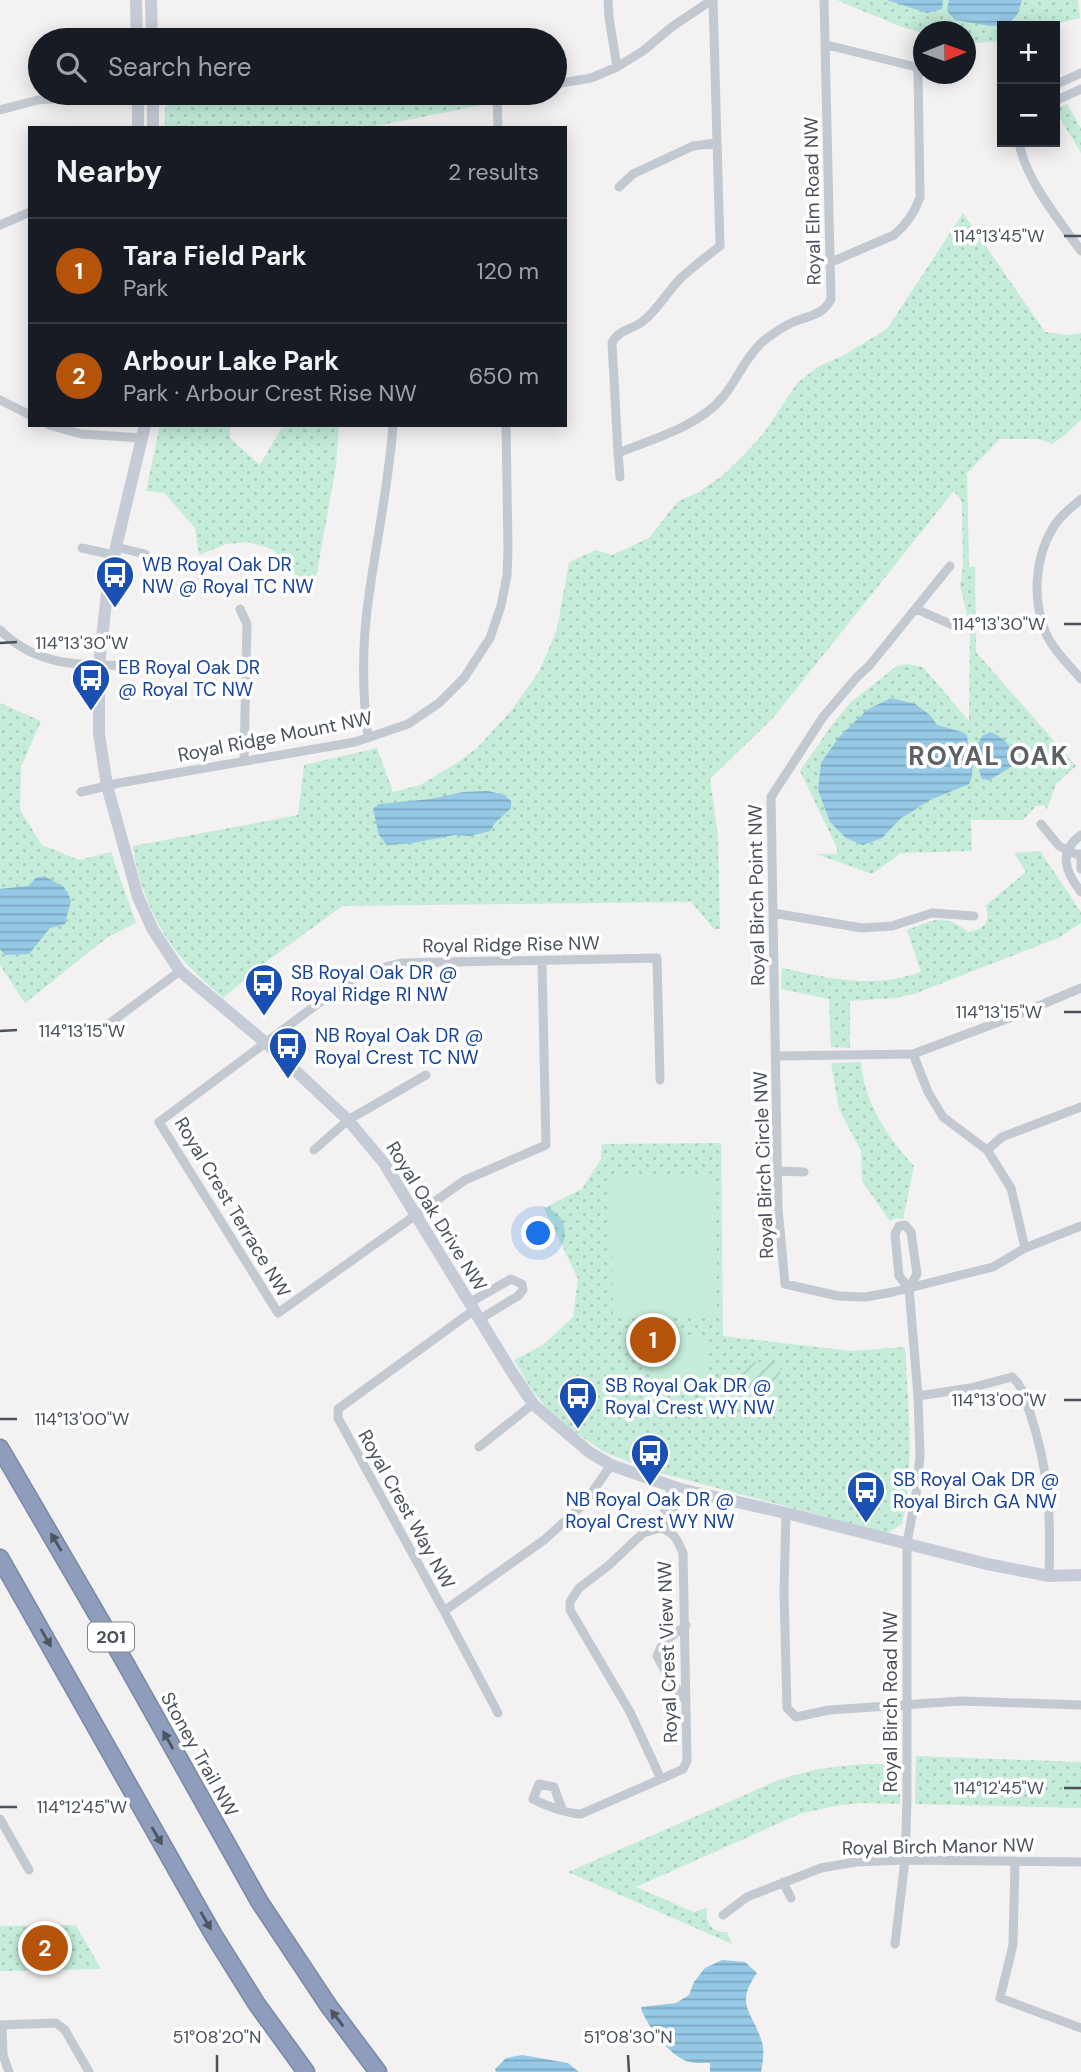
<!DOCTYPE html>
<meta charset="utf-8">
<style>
body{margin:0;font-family:"DM Sans",sans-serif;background:#20242c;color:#f1f3f6}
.controls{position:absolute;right:21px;top:21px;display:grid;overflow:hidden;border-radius:0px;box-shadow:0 4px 18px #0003}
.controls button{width:63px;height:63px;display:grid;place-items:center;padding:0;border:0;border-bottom:2px solid #363941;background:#171b24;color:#f1f3f6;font:35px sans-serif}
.compass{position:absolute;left:913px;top:21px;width:63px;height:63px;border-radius:50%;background:#171b24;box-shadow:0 4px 18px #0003;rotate:89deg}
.you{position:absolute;left:539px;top:1234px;width:24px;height:24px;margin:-18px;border:5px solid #fff;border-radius:50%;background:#1a73e8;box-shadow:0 0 0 10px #1a73e833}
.badge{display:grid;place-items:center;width:46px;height:46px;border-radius:50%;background:#b45309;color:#fff;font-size:23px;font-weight:700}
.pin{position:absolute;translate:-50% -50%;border:4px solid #fff;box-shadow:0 2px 7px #0006}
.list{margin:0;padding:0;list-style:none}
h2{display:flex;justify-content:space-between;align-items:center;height:91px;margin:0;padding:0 28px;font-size:30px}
h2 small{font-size:23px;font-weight:400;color:#9ea1a6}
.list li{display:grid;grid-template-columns:46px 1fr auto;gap:21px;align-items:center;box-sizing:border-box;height:105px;padding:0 28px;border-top:2px solid #363941}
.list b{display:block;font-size:26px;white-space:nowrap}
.list p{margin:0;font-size:23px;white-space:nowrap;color:#9ea1a6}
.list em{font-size:23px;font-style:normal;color:#9ea1a6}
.icon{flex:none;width:38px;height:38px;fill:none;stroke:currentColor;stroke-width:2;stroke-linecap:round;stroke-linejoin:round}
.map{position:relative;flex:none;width:1081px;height:2072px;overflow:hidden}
.search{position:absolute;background:#171b24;box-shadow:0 4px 18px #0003;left:28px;top:28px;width:539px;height:77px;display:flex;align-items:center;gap:18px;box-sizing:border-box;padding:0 24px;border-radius:38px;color:#9ea1a6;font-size:26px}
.panel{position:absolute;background:#171b24;box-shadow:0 4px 18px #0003;left:28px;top:126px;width:539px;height:301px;border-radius:0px}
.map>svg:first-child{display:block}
.park{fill:url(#park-dots)}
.garden{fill:url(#garden-furrows)}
.pitch{fill:#c4ecd9}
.water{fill:url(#water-rules)}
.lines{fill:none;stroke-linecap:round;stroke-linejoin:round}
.highway-casing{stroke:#7888a7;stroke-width:19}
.street{stroke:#c3c9d1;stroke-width:9}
.secondary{stroke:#c5cbd7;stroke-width:12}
.highway{stroke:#8d9dbb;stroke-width:16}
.oneway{fill:#4d5562}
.ticks{fill:none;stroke:#4a515d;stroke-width:2.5}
.labels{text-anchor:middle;stroke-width:7;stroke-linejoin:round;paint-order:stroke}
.shield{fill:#fff;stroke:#80858e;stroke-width:2}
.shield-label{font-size:18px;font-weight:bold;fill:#4a515d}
.street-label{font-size:19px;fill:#4a515d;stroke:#fff}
.transit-label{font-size:19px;fill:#164399;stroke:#fff;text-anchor:start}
.district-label{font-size:26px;font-weight:bold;letter-spacing:2px;fill:#5e6065;stroke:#fff}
.ticks-label{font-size:18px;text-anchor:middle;fill:#4a515d;stroke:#fff;stroke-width:7;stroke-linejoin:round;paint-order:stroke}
</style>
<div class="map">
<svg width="1081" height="2072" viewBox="0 0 1081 2072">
<defs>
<pattern id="park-dots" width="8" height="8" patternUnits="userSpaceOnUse" patternTransform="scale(1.75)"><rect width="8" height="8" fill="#c4ecd9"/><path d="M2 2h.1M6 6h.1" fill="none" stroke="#aaccbd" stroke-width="1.8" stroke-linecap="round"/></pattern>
<pattern id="garden-furrows" width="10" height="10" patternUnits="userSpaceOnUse" patternTransform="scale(1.75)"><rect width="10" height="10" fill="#c4ecd9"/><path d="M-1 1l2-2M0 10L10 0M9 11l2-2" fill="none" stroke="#aaccbd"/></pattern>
<pattern id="water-rules" width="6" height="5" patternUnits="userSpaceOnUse" patternTransform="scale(1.75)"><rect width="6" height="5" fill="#95c9e5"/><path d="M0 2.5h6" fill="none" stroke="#7ca6bd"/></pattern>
</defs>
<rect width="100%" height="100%" fill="#f3f1f1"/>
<path class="park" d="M837,0H1078L1080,18L1049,26H1002V41L966,44L965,32L923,33L899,26Z
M483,94L489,96L492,103L366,128H165V108L169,103Z
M1067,104L1081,128V153L1055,110Z
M963,213L1045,332L1067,335L1081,333V420L1065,435L1052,444L1039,439H1000L967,473L969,567H975L976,652L1076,766L1056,784L1047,809L1043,805L1036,806L1023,820H971L972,851L901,853L872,874L816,854H837V848L800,771L834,722L851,702L897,666L908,664L923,667L969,721L970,627L960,585L963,567L962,502L954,491L773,718L710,779L718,837L720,929H714L691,902L342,906L262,965L223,998C207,983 189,969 176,951C153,921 138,884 133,846L298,815L304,765L377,748L393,792L420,785L457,763L478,747L511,711L538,673L548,651L557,629L569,562L596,550L612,555L649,538L677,502L697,493L722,476L744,455L763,434L798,382L818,367L844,355L887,329Z
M160,425H230V438L260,465L283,425H339L336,465L315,584L298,581L286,559L269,548L248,542L226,544L199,555L195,528L164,493L146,491Z
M0,703L41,721L21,767L20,810L42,845L79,860L111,852L136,923L108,937L25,1003L0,965Z
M1040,851L1081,912V923L1058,938L914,994L895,998L850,1001V1048L831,1047L829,999L781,989L782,968C833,979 870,989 921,972L907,930C933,920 944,912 968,932C983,930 992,922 985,906L1026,872L1014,853Z
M861,1062C864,1102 887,1137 914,1166L903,1219L896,1218L890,1221L889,1220L862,1181L861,1151L839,1109L831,1063Z
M721,1143L723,1336L850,1351L905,1347C908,1406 915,1466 902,1524L887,1533L653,1471L604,1452L575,1432L549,1410L533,1392L514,1360L543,1345L573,1317L578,1279L544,1208L582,1189L601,1159L602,1144Z
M916,1756L1081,1762V1808L915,1804Z
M861,1764H900V1804L861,1803L841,1805L802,1813L636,1887L694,1912L707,1908C705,1923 711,1933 727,1932L732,1944L568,1872L781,1779L818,1769Z
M76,1925L101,1969L0,1971V1926Z"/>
<path class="garden" d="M749,1362H781C780,1391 772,1403 741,1402V1371Z"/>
<path class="pitch" d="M610,1177H716L717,1314L613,1315Z
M664,1335H702L707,1340C707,1350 710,1363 708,1373C707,1378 702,1383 698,1386C665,1408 632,1366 664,1335Z"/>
<path class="water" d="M887,0H943L942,9L927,13Z
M949,0H1022L1017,15L1007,25L990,26L955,20L947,11Z
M891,698L915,704L930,715L937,725L962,732L967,735L968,743L973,751L983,735L991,732C1006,739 1017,750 1011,767L993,778L988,780L982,779L975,758L973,757L972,777L969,784L930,800L900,819L882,838L863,845L846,838L830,822L818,790L821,763L839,737L868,709Z
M488,791L505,795L511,801V808L495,823L490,831L470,836L454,835L413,843L387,845L379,835L373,809L379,804L431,799L463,792Z
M44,876L64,887L71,900L65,924L50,928L29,954L5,955L0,949V889L28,886L36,878Z
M722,1960L745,1962L757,1973C735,2004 751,2010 761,2039C765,2050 763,2061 761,2072H710V2063C701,2063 691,2064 682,2059C669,2053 643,2021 641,2007L676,2003L689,1995L694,1982L705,1968Z
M522,2055L568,2063L579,2072H496L495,2069L506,2058Z"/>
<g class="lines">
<g class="highway-casing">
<path id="highway" d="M0,1448L123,1659L259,1901L328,2005L378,2072
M0,1558L213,1934L256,2003L306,2072"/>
</g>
<path class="street" d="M608,0L609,17L617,67
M713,0L720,246C707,256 694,266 682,277C668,290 658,310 642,322C631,330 618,330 612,343L618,453C653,439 698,427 723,397C736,381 745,359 760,344C769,336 785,325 796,321C811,315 823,315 831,299L824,0
M827,45L916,67L918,71L920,197C915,212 906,225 894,235L829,263
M555,84L591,78L617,67L643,51L673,26L712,0
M1055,85L1081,73
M497,93L498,128
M1055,101L1081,89
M0,110L38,100L83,96L204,93
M1019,142C1025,179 1059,220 1081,251
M619,187L633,174L693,146L716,143
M0,225L30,212
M0,400L30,415
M49,425L81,434L142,438
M618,453L620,477
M1081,499C1072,507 1060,516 1054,526C1035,556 1032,598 1045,631C1052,649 1069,665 1081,679
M116,547L145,554
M82,548L114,555
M240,609L247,624L244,760
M916,609L957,627
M0,630C35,665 77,666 124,665
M368,738C362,691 362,642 369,595C377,538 389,482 393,425
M81,792L119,783L355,742L408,724L439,703L464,678L490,638L501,606L507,575L508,550L506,425
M1041,824L1059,846L1080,856
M1081,835C1057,852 1066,873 1081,892
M1081,854V869
M773,913L862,928L892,926L932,913L974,916
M542,962L546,1145L465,1180L278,1313L159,1122L343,985L369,971L401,963L657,958L660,1080
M106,1026L180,971
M913,1054L1012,1017L1081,988
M777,1056L913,1054L928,1092L943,1117L987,1150L1011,1188L1025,1248L993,1267L893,1292L865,1297L838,1296L785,1284L778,1208L771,797L823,717L857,677L869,666L950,566
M314,1150L348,1120L426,1075
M987,1150L1002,1137L1081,1107
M779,1171L804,1172
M905,1225L911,1232L917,1274L909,1288L899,1276L895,1234L899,1226Z
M1025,1248L1081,1226
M469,1303L511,1279L522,1284L523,1290L518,1296L480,1319
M474,1310L338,1409V1418L444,1611L544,1540L584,1504L611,1465
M918,1396L970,1388L1012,1377C1022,1385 1024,1397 1029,1410C1049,1468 1051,1515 1049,1576
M479,1447L533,1404
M786,1513L784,1591L787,1708L796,1717L829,1710L961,1701L1081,1705
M660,1528C674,1531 678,1541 683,1553L687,1761L683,1769L661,1779L630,1712L570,1610V1602L579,1588L608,1566L643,1533Z
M660,1528L672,1486
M669,1530L680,1489
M444,1611L498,1713
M686,1625L663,1643L657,1656L671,1681L686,1701
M562,1809L554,1787L539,1784L533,1799C544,1805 568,1814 581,1814L661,1779
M0,1819L29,1870
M1015,1861L1013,1945L1000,1998L1081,2028
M783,1882L791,1898
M723,1915L747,1897L821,1868L856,1862L905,1860L1081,1862
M895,1944L905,1860L907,1799V1543L916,1494L920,1456L918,1396L909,1288
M0,2025L56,2023L65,2030L89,2072
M2,2025L3,2055L9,2072"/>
<path class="secondary" d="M136,0L137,40
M151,0L152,40
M138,93V128
M153,128V93
M145,425L116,547L107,593L99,666V734L107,786L138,897L153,930L180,971L266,1043L348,1120L384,1163L510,1369L533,1404L589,1452L611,1465L680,1489L786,1513L987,1564L1049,1576L1081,1575"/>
<use href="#highway" class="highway"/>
</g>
<defs><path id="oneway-solid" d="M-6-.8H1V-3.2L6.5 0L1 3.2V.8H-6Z" transform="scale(1.75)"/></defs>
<g class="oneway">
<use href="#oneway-solid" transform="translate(56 1542) rotate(-121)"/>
<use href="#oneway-solid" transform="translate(46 1638) rotate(60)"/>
<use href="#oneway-solid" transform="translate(168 1740) rotate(-119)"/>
<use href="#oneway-solid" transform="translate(157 1836) rotate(60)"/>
<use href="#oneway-solid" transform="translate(206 1921) rotate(60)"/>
<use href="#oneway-solid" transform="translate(337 2018) rotate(-127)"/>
</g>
<path class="ticks" d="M1064,236H1081M1064,624H1081M0,643L17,642M1064,1012H1081M0,1031L17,1030M1064,1400H1081M0,1419H17M1064,1788H1081M0,1807H17M217,2055V2072M628,2055L629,2072"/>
<defs>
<g id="bus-pin" transform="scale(2.0125)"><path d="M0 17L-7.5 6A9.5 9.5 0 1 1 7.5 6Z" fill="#1a4fb4" stroke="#fff"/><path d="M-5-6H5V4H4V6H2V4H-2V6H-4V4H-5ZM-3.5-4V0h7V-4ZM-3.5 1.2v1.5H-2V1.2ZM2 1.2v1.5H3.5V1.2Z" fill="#fff"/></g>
</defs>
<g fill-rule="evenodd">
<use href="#bus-pin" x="115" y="575"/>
<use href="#bus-pin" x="91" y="678"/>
<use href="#bus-pin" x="264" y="983"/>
<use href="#bus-pin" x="288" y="1046"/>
<use href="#bus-pin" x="578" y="1396"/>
<use href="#bus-pin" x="650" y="1453"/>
<use href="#bus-pin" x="866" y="1490"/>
</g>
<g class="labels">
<rect class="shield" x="88" y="1622.5" width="46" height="29" rx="5"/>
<g class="shield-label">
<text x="111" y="1643">201</text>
</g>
<g class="street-label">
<text transform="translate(812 201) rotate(-91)" y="7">Royal Elm Road NW</text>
<text transform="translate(275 736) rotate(-11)" y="7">Royal Ridge Mount NW</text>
<text transform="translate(756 895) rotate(-91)" y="7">Royal Birch Point NW</text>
<text transform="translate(511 944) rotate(-1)" y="7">Royal Ridge Rise NW</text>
<text transform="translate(763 1165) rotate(-92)" y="7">Royal Birch Circle NW</text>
<text transform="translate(233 1207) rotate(59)" y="7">Royal Crest Terrace NW</text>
<text transform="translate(437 1216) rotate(58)" y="7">Royal Oak Drive NW</text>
<text transform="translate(407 1509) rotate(61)" y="7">Royal Crest Way NW</text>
<text transform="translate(667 1652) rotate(-92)" y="7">Royal Crest View NW</text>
<text transform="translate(890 1702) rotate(-90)" y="7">Royal Birch Road NW</text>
<text transform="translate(200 1754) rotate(61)" y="7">Stoney Trail NW</text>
<text transform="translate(938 1846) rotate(-1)" y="7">Royal Birch Manor NW</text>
</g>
<g class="transit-label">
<text x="142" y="571">WB Royal Oak DR<tspan x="142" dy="22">NW @ Royal TC NW</tspan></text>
<text x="118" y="674">EB Royal Oak DR<tspan x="118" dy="22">@ Royal TC NW</tspan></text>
<text x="291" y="979">SB Royal Oak DR @<tspan x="291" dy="22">Royal Ridge RI NW</tspan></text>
<text x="315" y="1042">NB Royal Oak DR @<tspan x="315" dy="22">Royal Crest TC NW</tspan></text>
<text x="605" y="1392">SB Royal Oak DR @<tspan x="605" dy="22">Royal Crest WY NW</tspan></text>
<text x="893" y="1486">SB Royal Oak DR @<tspan x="893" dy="22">Royal Birch GA NW</tspan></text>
<text x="650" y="1506" text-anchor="middle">NB Royal Oak DR @<tspan x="650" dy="22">Royal Crest WY NW</tspan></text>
</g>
<g class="district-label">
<text x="989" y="765">ROYAL OAK</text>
</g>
</g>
<g class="ticks-label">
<text x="999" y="242">114°13'45"W</text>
<text x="999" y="630">114°13'30"W</text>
<text x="82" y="649">114°13'30"W</text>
<text x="999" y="1018">114°13'15"W</text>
<text x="82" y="1037">114°13'15"W</text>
<text x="999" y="1406">114°13'00"W</text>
<text x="82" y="1425">114°13'00"W</text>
<text x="999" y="1794">114°12'45"W</text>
<text x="82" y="1813">114°12'45"W</text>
<text x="217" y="2043">51°08'20"N</text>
<text x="628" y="2043">51°08'30"N</text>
</g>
</svg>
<div class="controls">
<button>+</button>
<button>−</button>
</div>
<svg class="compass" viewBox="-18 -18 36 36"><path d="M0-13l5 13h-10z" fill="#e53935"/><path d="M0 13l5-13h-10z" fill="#9ea1a6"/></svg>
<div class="you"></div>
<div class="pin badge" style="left:653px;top:1340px">1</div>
<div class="pin badge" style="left:45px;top:1948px">2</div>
<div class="search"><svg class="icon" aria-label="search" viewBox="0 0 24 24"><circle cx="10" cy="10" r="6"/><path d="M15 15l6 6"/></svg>Search here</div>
<section class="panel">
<h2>Nearby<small>2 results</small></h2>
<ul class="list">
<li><span class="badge">1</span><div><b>Tara Field Park</b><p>Park</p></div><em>120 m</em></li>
<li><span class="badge">2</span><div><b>Arbour Lake Park</b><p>Park · Arbour Crest Rise NW</p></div><em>650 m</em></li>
</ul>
</section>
</div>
